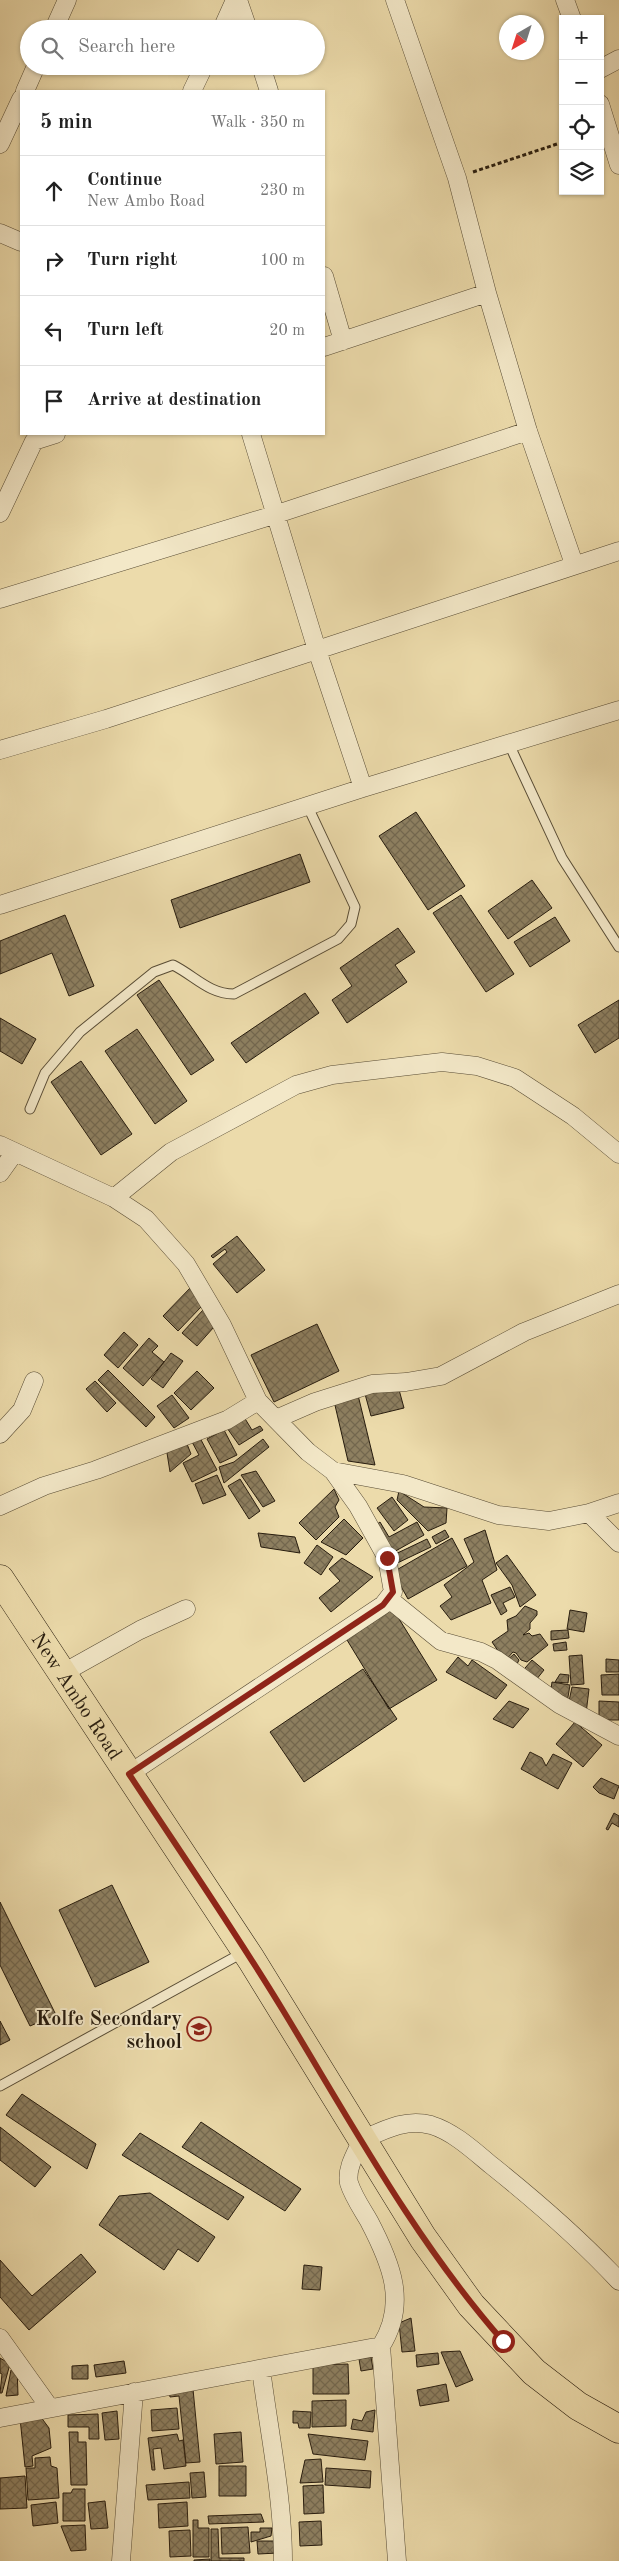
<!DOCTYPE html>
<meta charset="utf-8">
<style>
body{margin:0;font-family:"Old Standard TT",serif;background:#f2f2f2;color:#222}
.controls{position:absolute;right:15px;top:15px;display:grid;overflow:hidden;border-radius:0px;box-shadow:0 1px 4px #0004}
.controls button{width:45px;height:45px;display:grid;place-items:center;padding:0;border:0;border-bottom:1px solid #e0e0e0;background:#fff;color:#222;font:25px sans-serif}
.compass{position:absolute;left:499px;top:15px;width:45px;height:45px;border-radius:50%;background:#fff;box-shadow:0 1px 4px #0004;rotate:219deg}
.stop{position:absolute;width:15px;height:15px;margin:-11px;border:4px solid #8f2418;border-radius:50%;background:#fff}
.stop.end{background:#8f2418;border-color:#fff;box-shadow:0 1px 5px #0008}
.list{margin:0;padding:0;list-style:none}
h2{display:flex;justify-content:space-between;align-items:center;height:65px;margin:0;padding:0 20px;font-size:21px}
h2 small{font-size:16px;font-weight:400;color:#767676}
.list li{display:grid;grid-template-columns:32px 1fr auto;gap:15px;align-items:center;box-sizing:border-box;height:70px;padding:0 20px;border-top:1px solid #e0e0e0}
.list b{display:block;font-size:19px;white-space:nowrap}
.list p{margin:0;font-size:16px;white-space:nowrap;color:#767676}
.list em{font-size:16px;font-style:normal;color:#767676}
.icon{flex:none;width:28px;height:28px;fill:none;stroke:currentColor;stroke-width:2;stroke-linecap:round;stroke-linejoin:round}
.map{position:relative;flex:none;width:619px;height:2561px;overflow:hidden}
.search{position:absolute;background:#fff;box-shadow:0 1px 4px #0004;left:20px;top:20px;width:305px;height:55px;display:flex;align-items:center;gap:12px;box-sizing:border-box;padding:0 18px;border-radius:28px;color:#767676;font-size:19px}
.panel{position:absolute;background:#fff;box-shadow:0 1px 4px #0004;left:20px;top:90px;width:305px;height:345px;border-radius:0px}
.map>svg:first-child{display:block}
.building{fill:url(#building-cross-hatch);stroke:#271c0e}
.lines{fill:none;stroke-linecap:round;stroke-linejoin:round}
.service-casing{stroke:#584c35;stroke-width:11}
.minor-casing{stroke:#584c35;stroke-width:19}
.primary-casing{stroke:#271c0e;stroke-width:29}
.path{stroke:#271c0e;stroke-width:3;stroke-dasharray:4 2.5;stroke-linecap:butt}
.service{stroke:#f3e8c8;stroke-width:9}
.minor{stroke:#f3e8c8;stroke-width:18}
.primary{stroke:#ecdbab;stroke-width:28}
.route{stroke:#8f2418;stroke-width:6}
.labels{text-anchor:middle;stroke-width:4;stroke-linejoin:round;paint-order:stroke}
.street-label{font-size:20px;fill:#271c0e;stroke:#f3e8c8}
.poi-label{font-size:20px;font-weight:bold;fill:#271c0e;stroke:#f3e8c8;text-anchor:end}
</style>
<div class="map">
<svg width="619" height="2561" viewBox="0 0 619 2561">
<defs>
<pattern id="building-cross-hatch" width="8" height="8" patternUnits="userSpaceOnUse" patternTransform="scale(1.25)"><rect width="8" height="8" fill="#8d7f60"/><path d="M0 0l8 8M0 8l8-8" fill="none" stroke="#73674e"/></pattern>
</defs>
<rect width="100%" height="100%" fill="#ecdbab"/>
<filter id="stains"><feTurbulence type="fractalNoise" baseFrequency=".004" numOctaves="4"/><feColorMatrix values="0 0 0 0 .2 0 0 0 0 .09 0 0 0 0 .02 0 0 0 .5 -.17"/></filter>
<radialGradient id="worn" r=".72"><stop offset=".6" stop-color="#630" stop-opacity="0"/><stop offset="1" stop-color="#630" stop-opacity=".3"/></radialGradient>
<path class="building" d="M416,812L465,886L428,910L379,836Z
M300,854L310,882L180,928L171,900Z
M532,880L552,908L508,939L488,911Z
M461,895L514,974L486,992L433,913Z
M65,915L94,986L69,996L52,953L0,974V941Z
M555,917L570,941L530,967L514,942Z
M398,928L415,952L395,965L407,982L347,1023L332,1000L352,986L340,968Z
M159,980L214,1060L191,1075L137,995Z
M305,993L319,1013L246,1063L231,1043Z
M619,1000V1038L595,1053L578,1025Z
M0,1018L36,1039L22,1064L0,1051Z
M137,1029L187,1101L155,1124L105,1051Z
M81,1061L132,1134L101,1155L51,1082Z
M237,1236L265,1270L237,1293L213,1264L227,1252L225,1249L213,1258L211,1256Z
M193,1285L201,1307L178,1331L163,1316Z
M203,1310L214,1327L197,1346L182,1333Z
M317,1324L339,1371L274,1402L251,1355Z
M124,1332L138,1345L118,1368L104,1355Z
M149,1338L158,1346L152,1352L164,1362L143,1386L123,1368Z
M171,1353L183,1361L163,1388L151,1379Z
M108,1370L155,1417L146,1427L98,1380Z
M197,1371L214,1388L191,1410L174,1393Z
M95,1381L116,1403L107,1412L86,1389Z
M398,1386L404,1408L371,1416L365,1394Z
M172,1395L189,1418L174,1428L157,1406Z
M358,1395L375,1465L348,1461L334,1401Z
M244,1417L252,1430L260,1426L263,1430L239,1445L227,1428Z
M224,1430L237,1455L220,1463L207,1439Z
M199,1436L217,1470L192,1482L183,1463L199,1455L191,1440Z
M185,1439L191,1454L170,1472L167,1453L161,1447Z
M263,1439L269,1447L224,1483L219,1467L234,1462Z
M256,1471L275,1501L263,1507L241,1475Z
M217,1475L226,1495L203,1504L195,1484Z
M240,1479L260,1511L249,1519L228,1486Z
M334,1489L339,1500L335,1507L339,1517L316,1540L299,1523Z
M399,1491L424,1507L447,1508L446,1523L428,1531L397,1500Z
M392,1497L408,1520L394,1531L377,1508Z
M344,1519L363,1538L346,1555L321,1542Z
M380,1522L389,1537L417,1522L424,1535L392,1553L376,1525Z
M445,1530L449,1537L436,1544L432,1537Z
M485,1530L497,1570L482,1580L491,1603L451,1620L440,1606L452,1597L444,1585L474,1562L464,1539Z
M258,1533L295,1537L300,1553L261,1547Z
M452,1538L467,1566L408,1599L393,1572Z
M427,1539L431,1547L391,1566L387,1558Z
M317,1545L333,1557L321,1575L304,1563Z
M507,1555L536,1595L520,1607L512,1585L496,1563Z
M342,1558L373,1577L331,1612L319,1598L340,1581L329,1569Z
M510,1587L515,1597L503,1603L507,1611L501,1615L491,1595Z
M391,1606L437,1680L389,1709L344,1635Z
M525,1606L537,1611V1615L530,1623V1629L523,1635L529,1633L532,1636L540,1634L548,1645L527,1662L521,1660L516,1653L513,1652L505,1661L492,1642L508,1631L507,1620L516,1616Z
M570,1610L587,1613L584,1632L567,1629Z
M568,1630L569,1638L551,1640V1631Z
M566,1642L567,1650L554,1651L553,1644Z
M514,1654L519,1660L516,1666L506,1661Z
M582,1655L584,1684L571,1685L569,1656Z
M458,1657L468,1666L472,1660L507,1685L496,1699L446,1672Z
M606,1659L619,1660V1672H606Z
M532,1660L544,1670L532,1685L519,1675Z
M363,1669L397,1719L304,1782L270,1732Z
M560,1674L569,1675L568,1683L555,1682Z
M619,1674V1695H602L601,1675Z
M552,1682L570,1685L567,1703L550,1697Z
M572,1687L589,1689L586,1714L568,1706Z
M509,1701L529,1709L513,1728L493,1719Z
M599,1701L619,1702V1720H599Z
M575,1722L602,1745L583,1767L556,1744Z
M530,1752L542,1758L546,1766L553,1754L572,1763L558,1789L521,1769Z
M601,1778L619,1786L614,1799L599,1793L593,1787Z
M614,1813L619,1816V1827L612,1823L608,1830L606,1829Z
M112,1885L149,1962L95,1987L59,1910Z
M0,1902L56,2015L30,2026L0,1965Z
M0,2021L10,2040L0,2045Z
M22,2094L96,2144L87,2169L6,2115Z
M201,2122L301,2189L285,2211L182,2147Z
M0,2127L51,2167L35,2187L0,2160Z
M140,2133L244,2197L228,2220L122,2155Z
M150,2193L215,2237L198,2262L178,2249L164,2270L99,2225L119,2196Z
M81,2254L96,2272L29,2330L0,2297V2260L32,2296Z
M304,2265L322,2267L320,2290L302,2289Z
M411,2318L415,2351L402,2352L399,2323Z
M460,2351L473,2380L456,2387L441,2352Z
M438,2353L439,2364L417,2367L416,2355Z
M371,2357L373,2369L361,2371L359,2359Z
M0,2358L10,2364L2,2393H0L2,2374L0,2373Z
M124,2361L126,2373L96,2377L94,2365Z
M348,2364L349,2394H313V2365Z
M88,2365V2379H72V2366Z
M17,2367L18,2395L6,2396L11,2370Z
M446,2384L449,2401L420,2406L417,2390Z
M193,2389L200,2462L186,2463L179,2396L170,2397L169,2391Z
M346,2400V2426L312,2427V2401Z
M177,2408L179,2429L152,2431L151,2410Z
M375,2410L373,2432L351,2429L353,2419L362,2421L366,2412Z
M117,2411L119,2439L105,2440L102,2413Z
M293,2411L311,2412L310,2428H299L298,2423H293Z
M98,2414L99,2439H89V2427H68V2415Z
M40,2416L49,2428L51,2448L32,2456L33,2466L25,2467L20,2418Z
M69,2432H78V2442H86L87,2485H71Z
M241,2432L243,2462L216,2464L214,2434Z
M177,2434L179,2441L183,2440L186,2466L164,2469L161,2448L153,2449L155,2470H152L148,2438Z
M308,2434L368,2441L365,2460L313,2454Z
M50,2457L51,2466L57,2468L59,2498L28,2500L26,2468H35V2458Z
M321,2459L323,2482L300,2483L305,2460Z
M219,2466H246V2496H219Z
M326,2468L371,2471L370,2488L325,2485Z
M204,2472L206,2497L192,2498L190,2473Z
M25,2476L27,2508L0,2509V2478Z
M189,2482L190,2498L148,2500L146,2485Z
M323,2485L324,2513L304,2514L303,2486Z
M73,2489H85V2521H63V2493H71Z
M105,2501L108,2528L91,2529L88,2503Z
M56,2502L58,2523L33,2526L31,2505Z
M187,2502L188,2526L159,2528L158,2504Z
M261,2514L264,2522L209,2524L208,2516Z
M193,2520H198V2528H209V2557H193Z
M321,2521L322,2545L300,2546L299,2522Z
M85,2525L86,2550L71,2551L61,2526Z
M248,2527L250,2553L222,2554L221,2528Z
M260,2528H272L271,2536L251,2542V2532H260Z
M211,2529H218L219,2558H244V2561H211Z
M190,2530L191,2556L170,2557L169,2531Z
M257,2541H278V2553L258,2554Z
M210,2559V2561H194V2560Z"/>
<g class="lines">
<g class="service-casing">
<path id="service" d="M509,744L562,858L619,947
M30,1109L45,1073L80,1032L154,972L173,965C195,976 209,994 234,994L338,939L351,924L355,907L308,807
M0,2086L244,1952"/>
</g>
<g class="minor-casing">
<path id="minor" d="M238,0L248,29
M395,0L457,178L487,293
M565,0L572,19
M54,29L67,0
M222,29L235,0
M261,66L269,91
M600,69L619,59
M25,91L36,66
M192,91L204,66
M600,104L619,165
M0,144L21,99
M0,233L21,242
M324,276L343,341
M324,347L487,293L528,431L574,564
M251,434L317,650L619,551
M0,513L34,441L56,434
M0,599L274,515L528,431
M0,750L106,719L317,650L363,788
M0,905L363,788L619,710
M0,1145L114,1198L146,1219L186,1264L222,1325L258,1401L308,1452L333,1471L358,1506L387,1558L393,1592L383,1605L129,1774
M0,1173L15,1152
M114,1198L171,1152L296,1085L332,1075L442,1062L477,1066L515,1078L573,1116L619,1154
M276,1419L315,1402L372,1384L406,1382L441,1376L524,1332L619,1294
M0,1434L22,1410L34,1381
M333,1471L403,1484L498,1515L549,1521L589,1513L619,1503
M0,1506L44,1486L96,1470L227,1420L258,1401
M589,1513L619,1543
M389,1599L441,1641L481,1652L497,1660L559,1704L619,1736
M63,1673L140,1630L186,1609
M0,2338L50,2408
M261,2369C269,2432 283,2497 283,2561
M0,2418L381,2346
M121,2561L134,2392
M397,2561L381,2346C408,2303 391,2263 369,2221C362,2209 353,2196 349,2183C346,2168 356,2153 362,2140C384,2130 406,2118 431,2125C454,2132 474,2151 491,2165C536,2201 580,2239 619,2281"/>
</g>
<g class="primary-casing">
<g id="primary">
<path id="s1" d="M0,1579L251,1959L423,2238L471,2305L534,2372L578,2406L619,2429"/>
</g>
</g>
<path class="path" d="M473,172L563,142"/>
<use href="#service" class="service"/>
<use href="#minor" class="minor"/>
<use href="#primary" class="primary"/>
</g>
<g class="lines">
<path class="route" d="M387,1558L393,1592L383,1605L129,1774C181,1853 235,1931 284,2012C352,2124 416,2242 503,2341"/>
</g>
<defs>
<g id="school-ring" transform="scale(1.25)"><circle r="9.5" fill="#f3e8c8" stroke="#8f2418" stroke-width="1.5"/><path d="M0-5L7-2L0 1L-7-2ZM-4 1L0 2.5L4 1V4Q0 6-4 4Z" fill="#8f2418"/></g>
</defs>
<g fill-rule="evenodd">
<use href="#school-ring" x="199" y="2029"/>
</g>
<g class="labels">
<g class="street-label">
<text dy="7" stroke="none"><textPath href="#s1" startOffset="140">New Ambo Road</textPath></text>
</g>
<g class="poi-label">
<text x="182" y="2025">Kolfe Secondary<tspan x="182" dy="23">school</tspan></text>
</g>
</g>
<rect width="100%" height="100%" filter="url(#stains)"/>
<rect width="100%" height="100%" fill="url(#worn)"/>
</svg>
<div class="controls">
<button>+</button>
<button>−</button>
<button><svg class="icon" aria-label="locate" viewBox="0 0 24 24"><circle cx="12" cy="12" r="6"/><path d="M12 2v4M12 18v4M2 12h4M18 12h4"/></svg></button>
<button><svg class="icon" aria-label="layers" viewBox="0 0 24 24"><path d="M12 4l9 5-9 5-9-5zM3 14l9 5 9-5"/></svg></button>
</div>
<svg class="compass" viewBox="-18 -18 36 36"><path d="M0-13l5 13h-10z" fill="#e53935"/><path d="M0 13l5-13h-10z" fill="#767676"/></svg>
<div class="stop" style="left:503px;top:2341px"></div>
<div class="stop end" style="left:387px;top:1558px"></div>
<div class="search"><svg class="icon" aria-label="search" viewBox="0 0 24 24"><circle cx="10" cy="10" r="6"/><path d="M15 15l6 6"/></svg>Search here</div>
<section class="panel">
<h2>5 min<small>Walk · 350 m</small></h2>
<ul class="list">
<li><svg class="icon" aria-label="ahead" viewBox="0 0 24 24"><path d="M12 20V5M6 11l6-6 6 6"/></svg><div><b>Continue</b><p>New Ambo Road</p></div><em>230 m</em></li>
<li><svg class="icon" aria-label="right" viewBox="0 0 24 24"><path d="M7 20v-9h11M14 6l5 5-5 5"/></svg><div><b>Turn right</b></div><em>100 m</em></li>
<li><svg class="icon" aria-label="left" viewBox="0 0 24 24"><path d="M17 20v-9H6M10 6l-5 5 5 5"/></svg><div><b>Turn left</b></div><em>20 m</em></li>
<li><svg class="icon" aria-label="arrive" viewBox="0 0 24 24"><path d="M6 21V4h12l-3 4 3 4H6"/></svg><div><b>Arrive at destination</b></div></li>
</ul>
</section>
</div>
